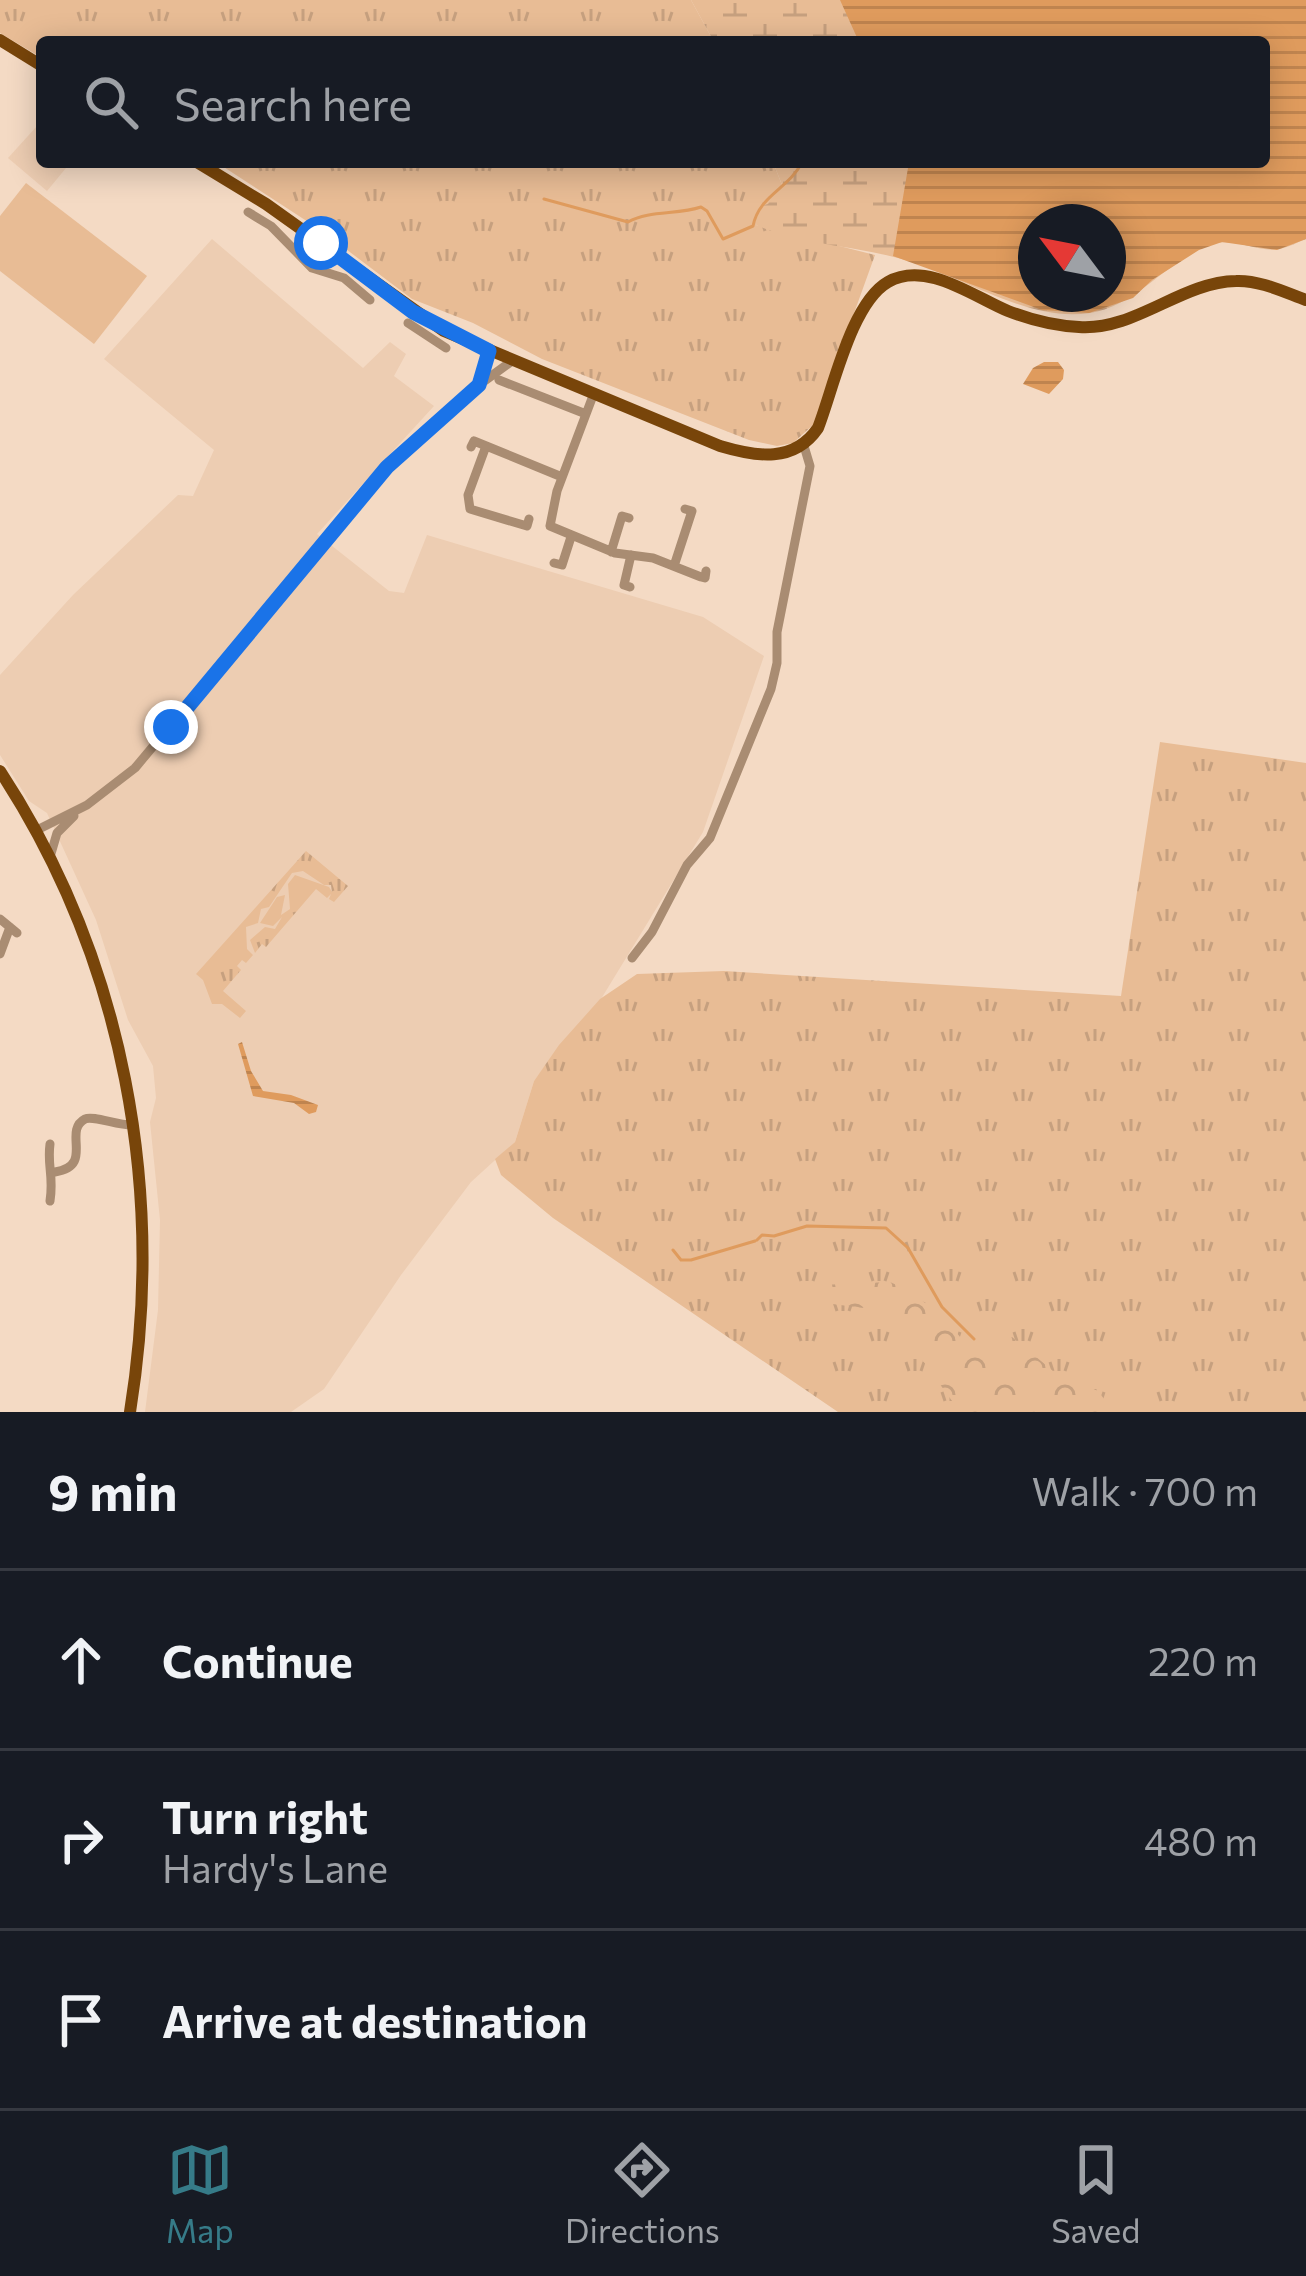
<!DOCTYPE html>
<meta charset="utf-8">
<style>
body{margin:0;font-family:Commissioner,sans-serif;background:#20242c;color:#f1f3f6}
.compass{position:absolute;left:1018px;top:204px;width:108px;height:108px;border-radius:50%;background:#171b24;box-shadow:0 6px 30px #0003;rotate:302deg}
.stop{position:absolute;width:36px;height:36px;margin:-27px;border:9px solid #1a73e8;border-radius:50%;background:#fff}
.stop.end{background:#1a73e8;border-color:#fff;box-shadow:0 3px 12px #0008}
.list{margin:0;padding:0;list-style:none}
h2{display:flex;justify-content:space-between;align-items:center;height:156px;margin:0;padding:0 48px;font-size:51px}
h2 small{font-size:39px;font-weight:400;color:#9ea1a6}
.list li{display:grid;grid-template-columns:78px 1fr auto;gap:36px;align-items:center;box-sizing:border-box;height:180px;padding:0 48px;border-top:3px solid #363941}
.list b{display:block;font-size:45px;white-space:nowrap}
.list p{margin:0;font-size:39px;white-space:nowrap;color:#9ea1a6}
.list em{font-size:39px;font-style:normal;color:#9ea1a6}
.icon{flex:none;width:66px;height:66px;fill:none;stroke:currentColor;stroke-width:2;stroke-linecap:round;stroke-linejoin:round}
.map{position:relative;flex:none;width:1306px;height:1412px;overflow:hidden}
.search{position:absolute;background:#171b24;box-shadow:0 6px 30px #0003;left:36px;right:36px;top:36px;height:132px;display:flex;align-items:center;gap:30px;box-sizing:border-box;padding:0 42px;border-radius:12px;color:#9ea1a6;font-size:45px}
.sheet{height:696px;background:#171b24}
nav{display:flex;justify-content:space-around;align-items:center;box-sizing:border-box;height:168px;border-top:3px solid #363941;background:#171b24;font-size:33px;color:#9ea1a6}
nav a{display:grid;justify-items:center;gap:6px}
nav .on{color:#367b88}
.map>svg:first-child{display:block}
.built{fill:#edcdb2}
.grass{fill:url(#grass-tufts)}
.forest{fill:url(#forest-crowns)}
.wetland{fill:url(#wetland-marsh);fill-rule:evenodd}
.garden{fill:#e8bc95}
.water{fill:url(#water-rules);fill-rule:evenodd}
.lines{fill:none;stroke-linecap:round;stroke-linejoin:round}
.stream{stroke:#df9b5d;stroke-width:3}
.minor{stroke:#a98c72;stroke-width:9}
.major{stroke:#78450a;stroke-width:12}
.route{stroke:#1a73e8;stroke-width:15}
</style>
<div class="map">
<svg width="1306" height="1412" viewBox="0 0 1306 1412">
<defs>
<pattern id="grass-tufts" width="24" height="20" patternUnits="userSpaceOnUse" patternTransform="scale(3)"><rect width="24" height="20" fill="#e8bc95"/><path d="M3 7l-1-3M5 7V3M7 7l1-3M15 17l-1-3M17 17v-4M19 17l1-3" fill="none" stroke="#c6a07f"/></pattern>
<pattern id="forest-crowns" width="20" height="18" patternUnits="userSpaceOnUse" patternTransform="scale(3)"><rect width="20" height="18" fill="#e8bc95"/><path d="M2 6a3 3 0 1 1 6 0M12 15a3 3 0 1 1 6 0" fill="none" stroke="#c6a07f"/></pattern>
<pattern id="wetland-marsh" width="20" height="14" patternUnits="userSpaceOnUse" patternTransform="scale(3)"><rect width="20" height="14" fill="#e8bc95"/><path d="M1 5h8M5 5V1M11 12h8M15 12V8" fill="none" stroke="#c6a07f"/></pattern>
<pattern id="water-rules" width="6" height="5" patternUnits="userSpaceOnUse" patternTransform="scale(3)"><rect width="6" height="5" fill="#df9b5d"/><path d="M0 2.5h6" fill="none" stroke="#bf844f"/></pattern>
</defs>
<rect width="100%" height="100%" fill="#f4dac4"/>
<path class="built" d="M37,126L42,129V162H71L47,191L8,158Z
M212,239L363,368L390,342L406,354L394,376L434,406L317,534L389,591L404,593L427,535L703,617L764,656L703,832L601,999L560,1045L534,1081L515,1142L471,1182L401,1275L324,1389L291,1412H145L158,1310L160,1220L150,1122L156,1098L153,1066L128,1020L96,920L47,813L29,801L0,755V675L73,595L178,495L193,496L214,450L104,359Z"/>
<path class="grass" d="M0,0H691L714,42H42V58L0,33Z
M216,162H773L782,185L756,225L875,255L814,424L793,443L777,446L749,440L542,359L473,323L412,299L322,231Z
M1160,742L1306,763V1412H838L553,1218L501,1175L495,1159L515,1142L534,1081L559,1045L600,999L637,974L724,971L1121,996Z
M306,851L348,886L334,902L329,899L331,894L327,898L316,889L266,947L262,944L255,953L250,940L265,927L275,929L282,917L273,926L260,923L277,897L285,895L281,915L290,909L288,884L295,875L329,887L332,892L331,885H324L303,871L292,873L269,907L261,909L258,923L246,927L247,949L253,955L246,963L242,960L237,966L241,970L223,991L246,1011L240,1018L222,1004H212L203,980L196,974Z"/>
<path class="forest" d="M890,1282C925,1298 953,1324 975,1357L1012,1337L1053,1371L1098,1391L1114,1412H1085L1075,1403L1049,1394L1034,1412H960L887,1311L809,1301L821,1285Z"/>
<path class="wetland" d="M691,0H1306V239C1298,242 1289,247 1280,249C1260,253 1238,239 1217,243C1169,255 1141,305 1090,313C1026,323 959,273 898,258C850,245 803,245 756,225L761,206L768,204L782,185L773,162H1264V42H714ZM1036,222H1108V294H1036Z"/>
<path class="garden" d="M26,183L147,276L94,344L0,271V216Z"/>
<path class="water" d="M840,0H1306V239L1277,250L1222,242L1199,250L1152,280L1133,298L1089,313L1042,310L893,256L909,162H1264V42H859ZM1108,222V294H1036V222Z
M1044,362H1058L1064,370L1063,379L1049,394L1023,384L1033,368Z
M242,1042L251,1071L263,1091L291,1095L318,1105L316,1112L309,1114L294,1103L253,1096L238,1044Z"/>
<g class="lines">
<path class="stream" d="M544,199L628,222C649,210 678,215 701,207L707,211L723,239L753,226C759,195 790,188 802,162
M757,1240L762,1235L774,1236L807,1226L886,1228L908,1248L942,1307L974,1339
M673,1250L681,1260H691L755,1241"/>
<path class="minor" d="M248,212L271,226L312,268L344,278L370,300
M408,323L446,348
M499,380L586,414
M483,382L512,361
M594,393L557,491L550,526L615,553L653,558L701,577L705,578L706,571
M486,446L468,495L470,509L527,526L529,519
M471,447L474,441L562,477
M611,552L622,516L629,518
M554,563L562,565L571,537
M674,566L692,511L685,509
M630,587L624,585L631,555
M35,831L87,805L135,768L387,467L479,385L489,351
M50,857L57,833L74,816
M0,919L17,933
M0,954L10,927
M632,958L652,932L687,865L710,838L771,689L777,663V632L810,466L804,446
M50,1144C47,1166 54,1176 50,1201
M55,1172C95,1166 62,1131 85,1119C93,1115 119,1126 133,1125"/>
<path class="major" d="M0,40L42,66
M197,162L266,204L444,331L720,446C757,457 794,463 818,428C833,390 851,303 888,282C926,260 974,297 1008,311C1031,320 1055,326 1079,327C1135,331 1181,282 1236,281C1260,280 1284,292 1306,300
M0,771C124,960 166,1190 130,1412"/>
</g>
<g class="lines">
<path class="route" d="M171,727L387,467L479,385L489,351L413,312L321,243"/>
</g>
</svg>
<svg class="compass" viewBox="-18 -18 36 36"><path d="M0-13l5 13h-10z" fill="#e53935"/><path d="M0 13l5-13h-10z" fill="#9ea1a6"/></svg>
<div class="stop" style="left:321px;top:243px"></div>
<div class="stop end" style="left:171px;top:727px"></div>
<div class="search"><svg class="icon" aria-label="search" viewBox="0 0 24 24"><circle cx="10" cy="10" r="6"/><path d="M15 15l6 6"/></svg>Search here</div>
</div>
<section class="sheet">
<h2>9 min<small>Walk · 700 m</small></h2>
<ul class="list">
<li><svg class="icon" aria-label="ahead" viewBox="0 0 24 24"><path d="M12 20V5M6 11l6-6 6 6"/></svg><div><b>Continue</b></div><em>220 m</em></li>
<li><svg class="icon" aria-label="right" viewBox="0 0 24 24"><path d="M7 20v-9h11M14 6l5 5-5 5"/></svg><div><b>Turn right</b><p>Hardy's Lane</p></div><em>480 m</em></li>
<li><svg class="icon" aria-label="arrive" viewBox="0 0 24 24"><path d="M6 21V4h12l-3 4 3 4H6"/></svg><div><b>Arrive at destination</b></div></li>
</ul>
</section>
<nav>
<a class="on"><svg class="icon" aria-label="map" viewBox="0 0 24 24"><path d="M3 6l6-2 6 2 6-2v14l-6 2-6-2-6 2zM9 4v14M15 6v14"/></svg>Map</a>
<a><svg class="icon" aria-label="directions" viewBox="0 0 24 24"><path d="M12 3l9 9-9 9-9-9zM9 14v-3h6M13 9l2 2-2 2"/></svg>Directions</a>
<a><svg class="icon" aria-label="saved" viewBox="0 0 24 24"><path d="M7 4h10v16l-5-4-5 4z"/></svg>Saved</a>
</nav>
